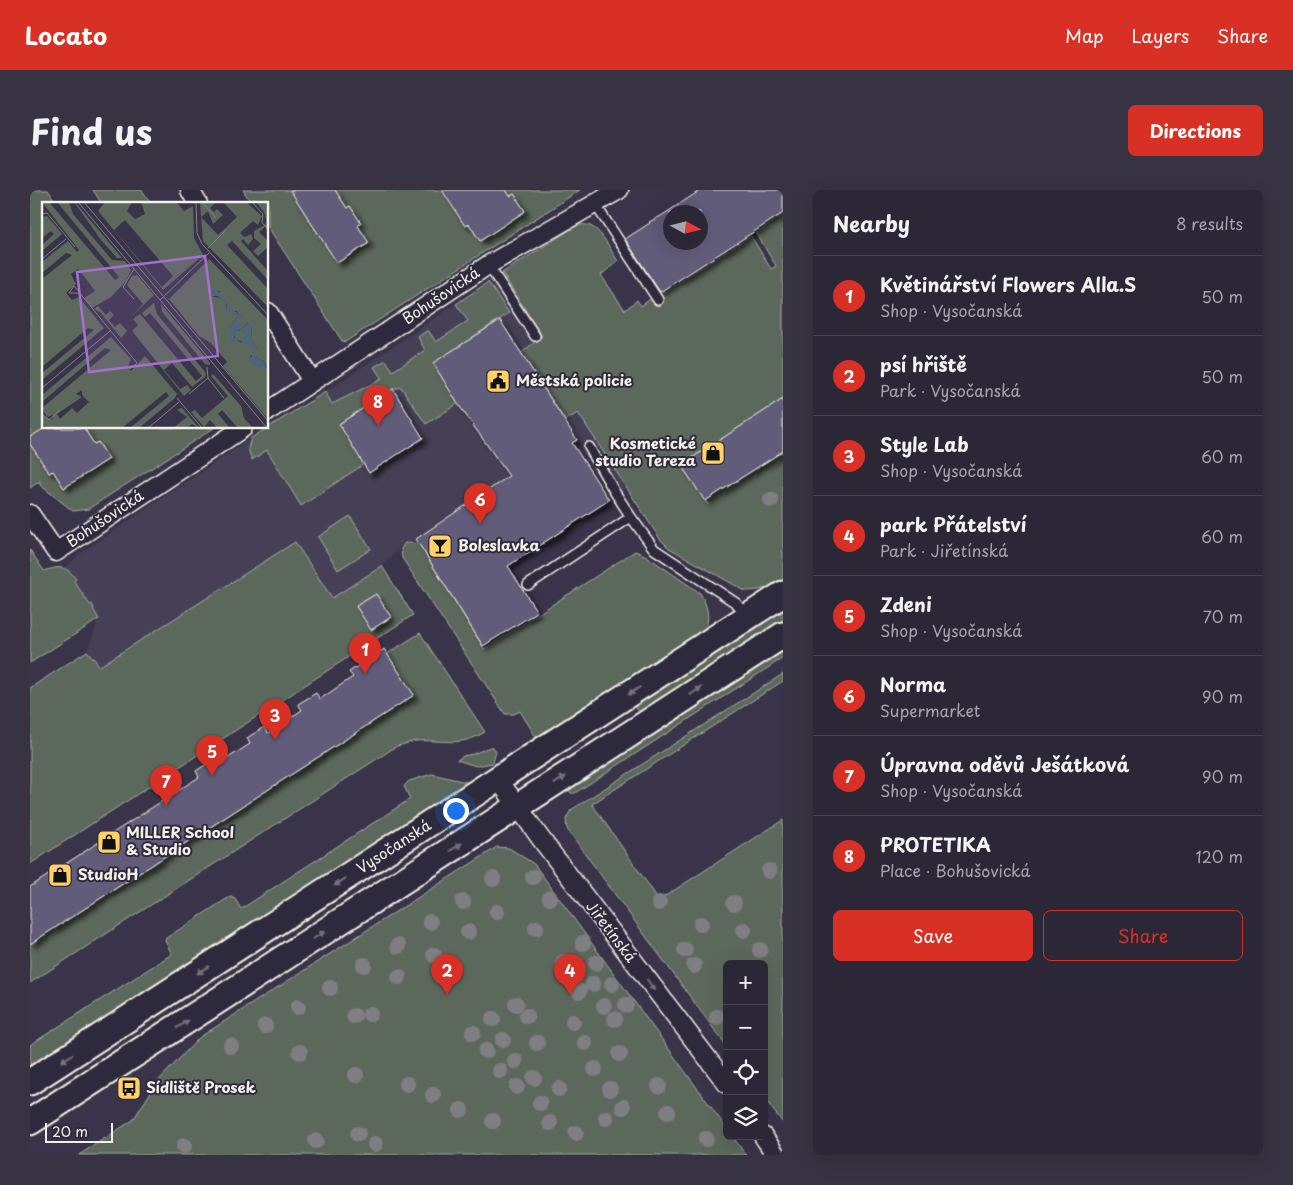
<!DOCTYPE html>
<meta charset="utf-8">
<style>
body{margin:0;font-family:"Playpen Sans",sans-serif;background:#373342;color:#f1f3f6}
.controls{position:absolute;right:15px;bottom:15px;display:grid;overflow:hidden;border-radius:8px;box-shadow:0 5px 20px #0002}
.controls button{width:45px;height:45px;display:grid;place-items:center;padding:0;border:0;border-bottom:1px solid #474452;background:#2b2737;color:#f1f3f6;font:25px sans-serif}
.compass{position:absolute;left:633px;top:15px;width:45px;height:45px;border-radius:50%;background:#2b2737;box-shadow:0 5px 20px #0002;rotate:97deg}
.scale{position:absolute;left:15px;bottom:12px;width:68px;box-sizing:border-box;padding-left:5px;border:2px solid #f4f1e8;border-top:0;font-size:14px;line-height:18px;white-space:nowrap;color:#f4f1e8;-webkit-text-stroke:4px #2f2a3d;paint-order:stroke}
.you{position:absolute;left:425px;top:620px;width:18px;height:18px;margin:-12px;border:4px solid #fff;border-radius:50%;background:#1a73e8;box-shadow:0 0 0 8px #1a73e833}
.badge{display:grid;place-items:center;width:32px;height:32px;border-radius:50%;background:#d93025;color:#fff;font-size:16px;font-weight:700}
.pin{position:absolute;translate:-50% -41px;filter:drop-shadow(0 1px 2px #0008)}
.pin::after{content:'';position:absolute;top:26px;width:18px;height:15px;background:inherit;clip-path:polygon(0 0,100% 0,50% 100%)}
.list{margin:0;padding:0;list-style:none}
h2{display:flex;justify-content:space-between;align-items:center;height:65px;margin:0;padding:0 20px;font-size:21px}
h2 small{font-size:16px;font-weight:400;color:#a6a5ad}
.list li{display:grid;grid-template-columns:32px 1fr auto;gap:15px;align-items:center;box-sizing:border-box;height:80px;padding:0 20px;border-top:1px solid #474452}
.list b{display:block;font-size:19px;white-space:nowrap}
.list p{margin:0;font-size:16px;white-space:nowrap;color:#a6a5ad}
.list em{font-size:16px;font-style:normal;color:#a6a5ad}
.actions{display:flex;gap:10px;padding:15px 20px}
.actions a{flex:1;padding:11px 0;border:1px solid #d93025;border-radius:8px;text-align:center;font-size:18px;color:#d93025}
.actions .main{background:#d93025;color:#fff}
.icon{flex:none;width:28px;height:28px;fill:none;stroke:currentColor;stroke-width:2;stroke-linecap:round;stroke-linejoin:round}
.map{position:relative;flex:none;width:753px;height:965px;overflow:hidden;border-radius:8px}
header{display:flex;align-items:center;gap:30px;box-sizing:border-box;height:70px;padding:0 25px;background:#d93025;color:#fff}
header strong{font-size:24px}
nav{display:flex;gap:28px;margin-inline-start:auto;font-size:18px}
.intro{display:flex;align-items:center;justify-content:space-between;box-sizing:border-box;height:120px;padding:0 30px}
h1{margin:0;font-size:35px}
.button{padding:12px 22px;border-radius:8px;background:#d93025;color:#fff;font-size:18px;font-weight:700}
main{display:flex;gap:30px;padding:0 30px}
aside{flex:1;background:#2b2737;border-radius:8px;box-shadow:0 5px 20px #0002}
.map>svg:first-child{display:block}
.built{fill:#454057}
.green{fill:#5d685c;stroke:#a8aca2;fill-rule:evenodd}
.building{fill:#615b79;stroke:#f4f1e8;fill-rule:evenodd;filter:url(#shadow)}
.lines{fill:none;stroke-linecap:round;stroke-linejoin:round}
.lane-casing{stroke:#f4f1e8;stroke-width:12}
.street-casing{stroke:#f4f1e8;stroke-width:21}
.secondary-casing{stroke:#f4f1e8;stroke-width:29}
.lane{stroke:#2f2a3d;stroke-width:9}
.street{stroke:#2f2a3d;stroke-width:18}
.secondary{stroke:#2f2a3d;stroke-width:25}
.tree{fill:#7f7e82}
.oneway{fill:#747079}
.labels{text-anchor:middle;stroke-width:4;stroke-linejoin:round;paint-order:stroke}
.street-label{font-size:15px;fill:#f4f1e8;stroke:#2f2a3d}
.poi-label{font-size:15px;font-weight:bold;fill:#f4f1e8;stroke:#2f2a3d;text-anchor:start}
.inset-road{fill:none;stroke:#848089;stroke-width:1}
.view{fill:#a571cd;fill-opacity:0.15;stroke:#a571cd;stroke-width:2.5}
.inset-edge{fill:none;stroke:#f4f1e8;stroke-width:2.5}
</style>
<header>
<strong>Locato</strong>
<nav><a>Map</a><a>Layers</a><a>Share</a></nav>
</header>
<div class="intro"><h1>Find us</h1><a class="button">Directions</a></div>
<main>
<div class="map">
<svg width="753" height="965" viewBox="0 0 753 965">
<defs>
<filter id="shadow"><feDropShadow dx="4.5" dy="4.5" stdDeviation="2.5" flood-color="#0009"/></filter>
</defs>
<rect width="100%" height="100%" fill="#393449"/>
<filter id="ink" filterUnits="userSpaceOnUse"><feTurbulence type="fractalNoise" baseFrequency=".02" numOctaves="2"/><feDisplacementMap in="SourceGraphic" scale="10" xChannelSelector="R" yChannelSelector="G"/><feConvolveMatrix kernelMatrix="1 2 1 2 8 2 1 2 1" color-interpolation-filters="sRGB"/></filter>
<g filter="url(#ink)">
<path class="built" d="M472,83L512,146L495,160L538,228L548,223L596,298L424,411L389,354L375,353L352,376L302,409L264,353L70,476L57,461L69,429L35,378L50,364L221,248L295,202Z"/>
<path class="green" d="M0,0H18L27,14H14L15,238L0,247Z
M63,0H112L121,14H72Z
M213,0H260L307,73L339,53L328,36L331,33L320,16L317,18L305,0H415L450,51L495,22L484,4L480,6L476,0H550L315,152L312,151L238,37V14H222Z
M753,25V209L651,275L678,315L676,311L726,278L727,280V278L753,261V390C741,398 729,401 715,401L639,358L630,349L548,223L535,230L491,163L512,146L472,83L546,36C568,28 578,57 588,71L571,85L595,120L607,110L611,116L627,104L629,105L721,46L741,79L746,76L726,43Z
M458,92L479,123L404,173L429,213L396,234L371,197L363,199L310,233L334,274L271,316L237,260L222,270L218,259L221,248L295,202L302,214L352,189L344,177L356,170L363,181L395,160L388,147L398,140L406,152L438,131L426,114Z
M54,238H184L58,319L43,321L10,295V291L0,298V254L19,283L23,281L34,298L79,269L68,252L64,254Z
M320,326L341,359L308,380L288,347Z
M265,352L302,408L352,376L383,425L0,674V498L57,461L70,476ZM346,404L361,427L341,440L326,416Z
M375,353L389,354L454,459L605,361L615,365L670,403C678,416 680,427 675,441L507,549L490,521L484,524H475L372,368L371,359Z
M0,360L14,381C29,376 36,375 46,389L44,391L60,415L62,414L64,418L63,419L69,429L0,473Z
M753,419V430L609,522L605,516Z
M390,443L455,542C429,558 414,549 386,551C379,552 373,555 367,556L0,793V748L381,501L357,464Z
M753,460V468L545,603H541L538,599Z
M753,484V491L562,614L629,710L753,630V933L734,908V774H697V857L537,639L536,629L541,620Z
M460,557H463L466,561L463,573L446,576L427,570L433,566L443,564Z
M402,584L440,593L0,878V855L142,764L135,751L136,748L198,708L201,707L205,709L211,719L380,609L374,596L379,591Z
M467,657L479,658L504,674L697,939V946H702L716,965H49L103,930L128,891L170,847Z"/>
<path class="building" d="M260,0H305L317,18L320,16L331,33L328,36L339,53L307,73Z
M412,0H476L480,6L484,4L495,21L450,51L439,34L435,36Z
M671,0H753V23L630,102L595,49L620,33L619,32L631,26ZM640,22H670V52H640Z
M470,130L547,250L542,253L579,310L478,376L507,422L453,456L386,349L479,286L428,214L403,173Z
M363,199L393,248L339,283L309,234Z
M753,209V261L675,311L651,275Z
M15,238H54L64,254L68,252L79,269L34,298L23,281L19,283L0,254V247Z
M346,404L361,427L341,440L326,416Z
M354,459L384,505L0,754V697L169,587L166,581L184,569L187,575L220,554L217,548L234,537L238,543L272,520L268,514L286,503L290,509L323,487L319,482Z"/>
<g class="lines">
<g class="lane-casing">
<path id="lane" d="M565,14L628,110
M458,75L505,146
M559,257L584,301L601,327
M498,395L601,327L624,359L706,413L717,425"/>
</g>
<g class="street-casing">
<path id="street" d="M160,0L168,14
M238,122L282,191
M238,221L458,75L589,0
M0,324L26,362L213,238
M468,589L511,649L697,894
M733,946L746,965"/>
</g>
<g class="secondary-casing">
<path id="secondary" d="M0,892L753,404
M0,932L753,445"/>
</g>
<use href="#lane" class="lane"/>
<use href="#street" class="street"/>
<use href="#secondary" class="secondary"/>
</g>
<g class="tree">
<circle cx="741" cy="310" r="8"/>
<circle cx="739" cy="681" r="8"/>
<circle cx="503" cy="687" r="8"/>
<circle cx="463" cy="689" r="8"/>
<circle cx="520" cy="708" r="8"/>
<circle cx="433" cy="712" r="8"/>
<circle cx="629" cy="713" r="8"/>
<circle cx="704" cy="713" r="8"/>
<circle cx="467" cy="722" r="8"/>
<circle cx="400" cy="732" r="8"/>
<circle cx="671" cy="734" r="8"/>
<circle cx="506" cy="738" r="8"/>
<circle cx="714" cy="740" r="8"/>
<circle cx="438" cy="742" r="8"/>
<circle cx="553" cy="753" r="8"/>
<circle cx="368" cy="756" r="8"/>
<circle cx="655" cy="760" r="8"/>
<circle cx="730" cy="760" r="8"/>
<circle cx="404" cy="765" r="8"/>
<circle cx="533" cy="772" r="8"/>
<circle cx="566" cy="773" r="8"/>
<circle cx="334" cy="775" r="8"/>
<circle cx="664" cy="776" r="8"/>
<circle cx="369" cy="787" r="8"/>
<circle cx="563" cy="794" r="8"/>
<circle cx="582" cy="794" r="8"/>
<circle cx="300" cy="798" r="8"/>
<circle cx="549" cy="801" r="8"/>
<circle cx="486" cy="814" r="8"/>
<circle cx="596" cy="815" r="8"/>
<circle cx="574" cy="816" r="8"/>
<circle cx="268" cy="817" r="8"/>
<circle cx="340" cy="824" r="8"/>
<circle cx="324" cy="826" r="8"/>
<circle cx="497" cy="826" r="8"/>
<circle cx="687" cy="827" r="8"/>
<circle cx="463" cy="829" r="8"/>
<circle cx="585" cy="829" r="8"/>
<circle cx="543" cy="832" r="8"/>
<circle cx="235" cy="836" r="8"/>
<circle cx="443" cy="843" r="8"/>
<circle cx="473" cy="850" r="8"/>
<circle cx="507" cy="853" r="8"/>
<circle cx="555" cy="853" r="8"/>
<circle cx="201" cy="856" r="8"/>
<circle cx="456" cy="861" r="8"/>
<circle cx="270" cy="862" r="8"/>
<circle cx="590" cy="864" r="8"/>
<circle cx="485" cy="871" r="8"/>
<circle cx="565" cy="879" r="8"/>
<circle cx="470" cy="881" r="8"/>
<circle cx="326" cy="885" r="8"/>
<circle cx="504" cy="888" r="8"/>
<circle cx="377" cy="894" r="8"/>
<circle cx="629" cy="896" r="8"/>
<circle cx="487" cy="897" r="8"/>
<circle cx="529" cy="899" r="8"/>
<circle cx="580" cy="899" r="8"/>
<circle cx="403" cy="905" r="8"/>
<circle cx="510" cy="913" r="8"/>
<circle cx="593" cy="917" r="8"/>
<circle cx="431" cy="920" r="8"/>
<circle cx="638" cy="922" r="8"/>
<circle cx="576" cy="928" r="8"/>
<circle cx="463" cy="931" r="8"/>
<circle cx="520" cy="933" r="8"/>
<circle cx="546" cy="943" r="8"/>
<circle cx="328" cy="944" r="8"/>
<circle cx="676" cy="949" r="8"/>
<circle cx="286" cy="951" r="8"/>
<circle cx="345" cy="954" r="8"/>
<circle cx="154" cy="956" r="8"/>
</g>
<defs><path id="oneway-solid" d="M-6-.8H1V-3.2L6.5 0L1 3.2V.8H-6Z" transform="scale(1.25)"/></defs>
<g class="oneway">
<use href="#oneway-solid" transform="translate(604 501) rotate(147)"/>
<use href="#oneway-solid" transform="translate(666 501) rotate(-33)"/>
<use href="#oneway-solid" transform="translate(530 590) rotate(-33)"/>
<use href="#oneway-solid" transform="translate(426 657) rotate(-33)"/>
<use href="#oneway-solid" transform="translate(310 692) rotate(147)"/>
<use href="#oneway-solid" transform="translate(289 745) rotate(-33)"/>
<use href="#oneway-solid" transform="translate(173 780) rotate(147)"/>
<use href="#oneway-solid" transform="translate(621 795) rotate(53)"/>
<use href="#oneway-solid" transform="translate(153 834) rotate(-33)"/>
<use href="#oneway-solid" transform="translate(37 868) rotate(147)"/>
</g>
</g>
<defs>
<g id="civic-square" transform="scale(1.25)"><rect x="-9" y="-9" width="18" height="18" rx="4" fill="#ffd166" stroke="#2f2a3d"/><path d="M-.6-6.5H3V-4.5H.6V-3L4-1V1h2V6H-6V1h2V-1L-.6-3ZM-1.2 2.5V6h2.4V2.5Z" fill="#111"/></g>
<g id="shop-square" transform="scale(1.25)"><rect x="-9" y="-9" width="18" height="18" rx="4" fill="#ffd166" stroke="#2f2a3d"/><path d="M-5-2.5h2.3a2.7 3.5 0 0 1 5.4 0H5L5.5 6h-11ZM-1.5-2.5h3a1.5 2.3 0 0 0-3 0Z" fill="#111"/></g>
<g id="bar-square" transform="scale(1.25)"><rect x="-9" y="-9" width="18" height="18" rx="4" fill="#ffd166" stroke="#2f2a3d"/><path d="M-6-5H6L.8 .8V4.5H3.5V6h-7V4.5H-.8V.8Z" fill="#111"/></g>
<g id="bus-square" transform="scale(1.25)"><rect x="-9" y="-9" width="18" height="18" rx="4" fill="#ffd166" stroke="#2f2a3d"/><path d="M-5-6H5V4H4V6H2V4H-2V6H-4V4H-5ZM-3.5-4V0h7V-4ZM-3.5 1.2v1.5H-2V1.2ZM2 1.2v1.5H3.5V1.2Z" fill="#111"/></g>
</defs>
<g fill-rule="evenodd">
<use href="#civic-square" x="468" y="191"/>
<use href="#shop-square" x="683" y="263"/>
<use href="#bar-square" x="410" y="356"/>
<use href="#shop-square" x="79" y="652"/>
<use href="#shop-square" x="30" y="685"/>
<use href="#bus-square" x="99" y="898"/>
</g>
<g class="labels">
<g class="street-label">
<text transform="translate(411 106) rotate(-34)" y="5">Bohušovická</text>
<text transform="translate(75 329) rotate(-34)" y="5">Bohušovická</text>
<text transform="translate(364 657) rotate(-33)" y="5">Vysočanská</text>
<text transform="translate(581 742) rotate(53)" y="5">Jiřetínská</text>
</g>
<g class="poi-label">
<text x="486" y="196">Městská policie</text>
<text x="666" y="259" text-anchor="end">Kosmetické<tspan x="666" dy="17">studio Tereza</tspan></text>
<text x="428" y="361">Boleslavka</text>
<text x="96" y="648">MILLER School<tspan x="96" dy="17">&amp; Studio</tspan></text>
<text x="48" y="690">StudioH</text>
<text x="116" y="903">Sídliště Prosek</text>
</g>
</g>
<g transform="translate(12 12)">
<rect width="226" height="226" fill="#393449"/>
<path d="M0,0H7L73,78L77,75L15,0H27L31,12L70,58L83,59L89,68L84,79L69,95L50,106L42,96L53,89L41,73L45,70L41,73L36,67L29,72L34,82L24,91L30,98L37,95L62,126L0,178V171L52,128L46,126L0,165V77L30,53L24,51L0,71V60L26,39L35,50L37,48ZM32,0H33L80,56H75L59,38ZM63,0H90L85,9L93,17L103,12L99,0H134L142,9L151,4L152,36L161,53L121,88L56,9ZM83,18L131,74L120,85L72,28ZM174,0L168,6L172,10L175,7L181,13L171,22L166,9L159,15L176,33L195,15L181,0H204L220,14L216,23L211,19L198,31L203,35L209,32L211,37L206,43L201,37L199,39L226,69V78L190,39L185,43L226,87V105L161,39L158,1ZM214,0H226V29L223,25L217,30L226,39V45L216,54L211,49L219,42L212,36V29L223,23L224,18L222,10ZM5,14L20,32L0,49V43L12,32L9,29L0,36V15ZM167,57L226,118V167L222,159L209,153L207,158L226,168V217L181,164L185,160L169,141L157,134L127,97ZM171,89H178L176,93L187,103L186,108L195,109L199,115L194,118L201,126L206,121L210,125L209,138L215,146L211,150V145L188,136V126L196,113L190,111L184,107L185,101L178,96L169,94ZM95,73L112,93L89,115L101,102L85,83L90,74ZM112,101L115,112L164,171L163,175L150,185L130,161L122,168L138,187L145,183L149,188L142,194L90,129L96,123L91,117L98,112L154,179L160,174L108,111L103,115L100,111ZM119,102L168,161V163L163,162L120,110ZM56,104L64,113L68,109L72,113L67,118L73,125L78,121L85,129L79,136L58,110L52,107ZM201,127L205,132L204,139L212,142L193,138V130ZM69,135L89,157L86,164L89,169L103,154L135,192L133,196L97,226H88L127,194L124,190L80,226H5L0,222V213L10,218L11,213L5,215L0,206L69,148L63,146L0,200V193ZM40,188V193L47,200L35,211L30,206L18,217L15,212L40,195L34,192ZM171,172L199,204L202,216L211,226H196L180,208L176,212L188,226H175L168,218L162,225L149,210L153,208L160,216L186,194L169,174ZM139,206L141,207L157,226L150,222L145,226H131L145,215L135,208Z" fill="#5d685c" fill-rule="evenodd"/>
<path d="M173,85L190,107L200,114L195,118L201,126L207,121L210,125L209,138L215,146L211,154L222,159L226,168L215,165L206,157L210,154L211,145L187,139L188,126L196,113L184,109L185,101L175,94H169ZM198,127L205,134L198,141L192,135Z" fill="#4f657b" fill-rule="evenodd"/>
<path class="inset-road" d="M36,0L225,226M42,0L227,220M154,0L155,31L160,42L227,114M160,0L174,16M210,0L221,12L220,21L227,27M0,12L5,11L33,45M166,46L184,28M0,57L24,37M37,91H27L32,84L95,161L88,167M92,97L81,85L92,67M118,98L167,51M166,176L182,196M0,186L68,129M147,192L166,176L165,165M135,196L160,226M0,212L7,218L18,208M106,226L137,200"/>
<path class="view" d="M163,54L176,154L47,170L35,70Z"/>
<rect width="226" height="226" class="inset-edge"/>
</g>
</svg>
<div class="controls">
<button>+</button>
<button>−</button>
<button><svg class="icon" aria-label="locate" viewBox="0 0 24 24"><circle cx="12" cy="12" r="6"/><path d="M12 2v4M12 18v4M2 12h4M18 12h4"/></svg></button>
<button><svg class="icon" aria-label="layers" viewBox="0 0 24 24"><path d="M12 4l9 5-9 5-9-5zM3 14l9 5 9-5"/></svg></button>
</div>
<svg class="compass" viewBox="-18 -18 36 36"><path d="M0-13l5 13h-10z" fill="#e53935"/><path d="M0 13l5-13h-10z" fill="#a6a5ad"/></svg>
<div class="scale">20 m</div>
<div class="you"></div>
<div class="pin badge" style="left:335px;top:484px">1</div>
<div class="pin badge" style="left:417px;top:805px">2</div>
<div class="pin badge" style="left:245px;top:550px">3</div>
<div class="pin badge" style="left:540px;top:805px">4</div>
<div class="pin badge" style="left:182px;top:586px">5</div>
<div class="pin badge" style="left:450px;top:334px">6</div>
<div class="pin badge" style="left:136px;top:616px">7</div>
<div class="pin badge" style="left:348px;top:236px">8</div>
</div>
<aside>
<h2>Nearby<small>8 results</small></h2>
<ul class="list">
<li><span class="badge">1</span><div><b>Květinářství Flowers Alla.S</b><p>Shop · Vysočanská</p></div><em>50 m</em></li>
<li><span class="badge">2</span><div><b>psí hřiště</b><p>Park · Vysočanská</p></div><em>50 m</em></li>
<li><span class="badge">3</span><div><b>Style Lab</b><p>Shop · Vysočanská</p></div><em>60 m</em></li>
<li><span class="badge">4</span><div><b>park Přátelství</b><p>Park · Jiřetínská</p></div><em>60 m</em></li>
<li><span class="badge">5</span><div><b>Zdeni</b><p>Shop · Vysočanská</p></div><em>70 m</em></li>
<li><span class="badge">6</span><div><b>Norma</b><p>Supermarket</p></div><em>90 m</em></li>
<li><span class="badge">7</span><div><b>Úpravna oděvů Ješátková</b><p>Shop · Vysočanská</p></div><em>90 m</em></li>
<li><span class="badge">8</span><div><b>PROTETIKA</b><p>Place · Bohušovická</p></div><em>120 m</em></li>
</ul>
<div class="actions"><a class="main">Save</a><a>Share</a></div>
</aside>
</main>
